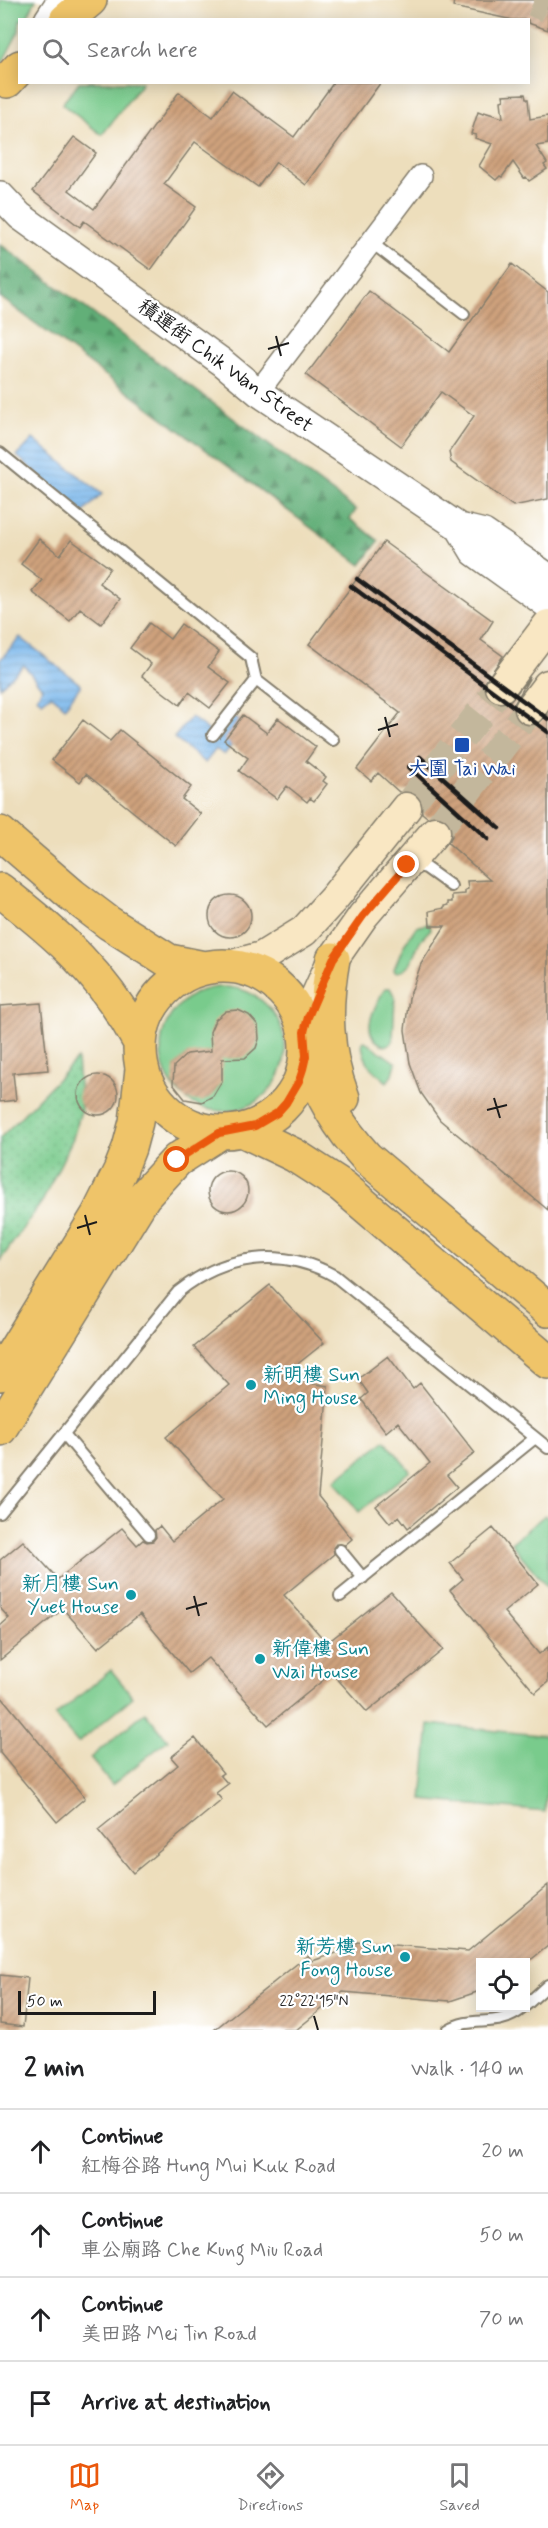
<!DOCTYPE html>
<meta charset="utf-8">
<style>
body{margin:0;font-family:Mynerve,"LXGW WenKai TC",sans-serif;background:#f2f2f2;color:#202124}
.controls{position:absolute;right:18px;bottom:18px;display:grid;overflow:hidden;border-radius:0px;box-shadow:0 3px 15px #0003}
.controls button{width:54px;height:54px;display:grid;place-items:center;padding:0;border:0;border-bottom:2px solid #e0e0e0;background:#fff;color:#202124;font:30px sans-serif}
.scale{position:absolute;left:18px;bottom:15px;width:138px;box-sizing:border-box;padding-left:6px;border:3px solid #1c1c1c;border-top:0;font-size:16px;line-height:21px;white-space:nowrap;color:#1c1c1c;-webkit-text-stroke:4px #fff;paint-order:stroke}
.stop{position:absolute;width:18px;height:18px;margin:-14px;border:4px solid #ea580c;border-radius:50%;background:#fff}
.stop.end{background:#ea580c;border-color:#fff;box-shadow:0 2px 6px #0008}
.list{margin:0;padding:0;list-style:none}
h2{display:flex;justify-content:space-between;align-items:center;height:78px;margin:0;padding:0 24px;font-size:26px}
h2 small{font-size:20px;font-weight:400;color:#757577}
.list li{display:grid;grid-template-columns:39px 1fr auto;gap:18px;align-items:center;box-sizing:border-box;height:84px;padding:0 24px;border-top:2px solid #e0e0e0}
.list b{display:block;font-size:22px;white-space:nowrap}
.list p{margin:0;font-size:20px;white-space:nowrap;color:#757577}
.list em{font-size:20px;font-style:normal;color:#757577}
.icon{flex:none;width:33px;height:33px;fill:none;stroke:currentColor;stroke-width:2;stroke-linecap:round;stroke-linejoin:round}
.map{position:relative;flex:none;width:548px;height:2030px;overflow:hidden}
.search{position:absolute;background:#fff;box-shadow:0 3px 15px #0003;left:18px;right:18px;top:18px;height:66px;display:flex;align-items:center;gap:15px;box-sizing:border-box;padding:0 21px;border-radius:0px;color:#757577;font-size:22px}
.sheet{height:414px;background:#fff}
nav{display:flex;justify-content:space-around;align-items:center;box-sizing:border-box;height:84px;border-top:2px solid #e0e0e0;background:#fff;font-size:16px;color:#757577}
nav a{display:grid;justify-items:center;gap:3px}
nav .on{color:#ea580c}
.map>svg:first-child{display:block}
.grass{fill:#79cb8c;stroke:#4a7454;stroke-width:1.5}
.forest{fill:url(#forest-firs);stroke:#3f664a;stroke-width:1.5}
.park{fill:url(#park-dots);stroke:#4a7454;stroke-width:1.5}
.water{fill:url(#water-rules);stroke:#4a6984;stroke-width:1.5}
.building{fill:url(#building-hatch)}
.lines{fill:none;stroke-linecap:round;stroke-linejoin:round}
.secondary-tunnel{stroke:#c3b79c;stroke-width:30;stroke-dasharray:30 15;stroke-linecap:butt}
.motorway-tunnel{stroke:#c3b79c;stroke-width:33;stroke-dasharray:33 16;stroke-linecap:butt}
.service-casing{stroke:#847d6c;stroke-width:14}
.minor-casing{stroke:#847d6c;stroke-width:24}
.tertiary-casing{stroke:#847d6c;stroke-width:30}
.secondary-casing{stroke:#847d6c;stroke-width:33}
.primary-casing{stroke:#847d6c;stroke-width:36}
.trunk-casing{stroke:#847d6c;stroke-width:36}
.service{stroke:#fff;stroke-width:10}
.minor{stroke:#fff;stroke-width:21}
.tertiary{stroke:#fff;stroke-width:27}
.secondary{stroke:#f9e7c3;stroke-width:30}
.primary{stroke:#efc469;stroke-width:33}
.trunk{stroke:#efc469;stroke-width:33}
.rail{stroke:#1c1c1c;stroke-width:4.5}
.route{stroke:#ea580c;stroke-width:8}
.ticks{fill:none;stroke:#1c1c1c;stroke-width:2}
.transit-dot{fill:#1a4fb4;stroke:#fff;stroke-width:2}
.culture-dot{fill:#0f9aa8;stroke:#fff;stroke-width:2}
.labels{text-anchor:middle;stroke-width:4.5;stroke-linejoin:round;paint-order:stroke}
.street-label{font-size:20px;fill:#1c1c1c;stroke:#fff}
.transit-label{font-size:20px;fill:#164399;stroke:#fff}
.culture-label{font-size:20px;fill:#0d838f;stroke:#fff;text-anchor:start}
.ticks-label{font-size:15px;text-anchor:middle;fill:#1c1c1c;stroke:#fff;stroke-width:4.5;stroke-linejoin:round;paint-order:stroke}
</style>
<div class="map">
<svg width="548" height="2030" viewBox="0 0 548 2030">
<defs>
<pattern id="forest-firs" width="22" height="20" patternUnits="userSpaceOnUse" patternTransform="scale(1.5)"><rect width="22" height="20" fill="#62af78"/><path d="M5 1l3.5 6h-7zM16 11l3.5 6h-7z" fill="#508e62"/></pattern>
<pattern id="park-dots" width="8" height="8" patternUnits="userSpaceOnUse" patternTransform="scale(1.5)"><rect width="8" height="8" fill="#79cb8c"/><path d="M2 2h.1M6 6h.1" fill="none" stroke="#68ae78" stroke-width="1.8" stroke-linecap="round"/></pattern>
<pattern id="water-rules" width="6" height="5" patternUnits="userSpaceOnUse" patternTransform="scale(1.5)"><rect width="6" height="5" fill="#78b6eb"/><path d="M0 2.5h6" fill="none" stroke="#679cc9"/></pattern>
<pattern id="building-hatch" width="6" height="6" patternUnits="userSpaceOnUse" patternTransform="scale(1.5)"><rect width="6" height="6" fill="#cfa27d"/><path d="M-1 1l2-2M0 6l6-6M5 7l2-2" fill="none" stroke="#a78366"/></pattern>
</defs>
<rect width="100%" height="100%" fill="#fff"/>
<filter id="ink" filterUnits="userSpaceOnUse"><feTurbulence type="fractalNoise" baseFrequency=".0167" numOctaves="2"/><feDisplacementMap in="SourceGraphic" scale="12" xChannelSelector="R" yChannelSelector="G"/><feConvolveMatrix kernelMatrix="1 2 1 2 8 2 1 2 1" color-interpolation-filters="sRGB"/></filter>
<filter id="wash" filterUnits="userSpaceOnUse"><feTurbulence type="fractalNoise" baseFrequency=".008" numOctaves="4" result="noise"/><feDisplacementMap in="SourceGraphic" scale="24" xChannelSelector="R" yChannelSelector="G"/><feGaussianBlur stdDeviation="1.35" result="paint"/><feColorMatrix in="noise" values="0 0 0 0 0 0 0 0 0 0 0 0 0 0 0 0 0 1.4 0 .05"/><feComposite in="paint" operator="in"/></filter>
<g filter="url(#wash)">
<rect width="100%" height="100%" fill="#eddebc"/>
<path class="grass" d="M0,0H36L26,19L20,20L19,31L0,67Z
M79,82H142V83L102,135L62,104Z
M429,924L431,929C427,933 424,936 421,940C413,952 413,972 395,972L394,969L404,945L416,927Z
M161 1049a62 62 0 1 1 124 0a62 62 0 1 1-124 0Z
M385,988H390L395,997L393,1039L391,1043L385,1046C357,1035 375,1006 385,988Z
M365,1041L396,1063L393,1074L387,1082C373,1070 363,1062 362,1043Z
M385,1440L410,1471L359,1512L334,1481Z
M545,1515L548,1519V1588L511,1543Z
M111,1670L133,1697L78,1743L55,1716Z
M145,1712L168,1740L112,1785L90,1758Z
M429,1724L548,1736V1777L545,1812L422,1800Z"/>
<path class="forest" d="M0,244L356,510L350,519L379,541L361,565L0,297Z"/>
<path class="park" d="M77,1059L81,1111L73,1138L43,1200L0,1261V1138Z"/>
<path class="water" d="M33,439L102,494L83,513L17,456Z
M20,637L81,685L65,707L51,695L42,702L37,697L42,688L24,665L0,687V660Z
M233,716L247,726L224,755L216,749L205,763L174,738L191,717L217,737Z"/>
<g id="blocks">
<path class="building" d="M454,0H548V30L528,23V20H513L453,7Z
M334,82H381L306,185L276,162L258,187L195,142L164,184L196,207L151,270L84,221L80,227L33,191L74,137L96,153L69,190L94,209L179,92L213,117L232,91L294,137Z
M525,94L526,99H528L530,119L548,116V144L536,146L547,163L544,165L547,169L529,181L526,177L524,178L513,162L502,177L500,176L496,180L479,166L492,144L475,138L476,135L471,134L478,112L483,114L484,112L503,118L501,101L504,100L503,95Z
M512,264L548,292V499L513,506L451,462L449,452L474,416L441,392L401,446L306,375L369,291L449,352Z
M39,539L60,555L71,540L110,568L99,583L120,599L101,624L80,608L70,621L32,592L42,580L21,564Z
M384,542L493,621L481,640L503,656L484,684L485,693L490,700L499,704L508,703L530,677L513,706L514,716L520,723L529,726L537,725L548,714V1210L440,1120L421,1093L410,1063L405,1030L409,998L421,964L445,926H430L429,911L444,908V906L448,905V902H452V895L465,894V890L468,889L467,881L490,880L448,843L452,836L451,827L446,819L438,815L427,817L422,813V802L416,794L408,791L399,792L378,773L371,781L357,769L400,713L309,644Z
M149,623L170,639L181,624L219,652L208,667L230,683L210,708L189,692L180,705L142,676L151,664L130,648Z
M243,715L267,733L278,718L316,747L306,761L326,777L323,781L327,784L314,801L310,798L307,802L287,786L277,799L239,771L248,758L224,740Z
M83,720L110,741L120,730L191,787L182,799L201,814L176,846L86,774L80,782L52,760Z
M209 916a21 21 0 1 1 42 0a21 21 0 1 1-42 0Z
M41,1003L48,1070L13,1073L16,1100L0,1102V1006Z
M238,1010L249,1015L258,1025L259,1039L256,1048L245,1058L222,1059V1081L213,1096L202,1102L185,1099L173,1084L174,1066L187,1054L211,1051L210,1032L215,1020L226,1011Z
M78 1095a20 20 0 1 1 40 0a20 20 0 1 1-40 0Z
M208 1191a20 20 0 1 1 40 0a20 20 0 1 1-40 0Z
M270,1285L324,1343L280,1378L328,1386L318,1496L352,1539L345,1545L336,1544L333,1548L334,1554L284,1595L327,1643L391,1592L443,1650L367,1712L332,1673L268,1725L208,1658L189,1673L140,1614L98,1648L63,1609L0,1660V1626L9,1618L0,1608V1560L23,1541L58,1579L122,1528L137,1545L143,1540L147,1542L153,1541L156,1537L155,1530L160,1526L172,1541L223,1499L166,1437L229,1385L194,1347Z
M388,1356L413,1389L420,1383L475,1453L447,1475L457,1487L408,1528L399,1516L390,1523L376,1506L430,1463L398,1422L386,1432L361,1399L368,1393L358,1379Z
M493,1528L538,1584L504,1612L539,1654L548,1647V1682L535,1693L450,1590L463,1579L450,1563Z
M0,1695L85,1798L57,1822L0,1753Z
M195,1738L223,1773L220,1775L228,1784L216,1793L222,1800L133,1873L98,1830L178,1765L171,1757Z
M548,1885V1946L528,1962H480V1991L450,2001L343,1992L296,2030H214L308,1955L312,1961L355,1947L356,1942L468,1951Z
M0,1975L28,1978L23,2027L0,2024Z"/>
</g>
</g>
<g filter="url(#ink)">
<use href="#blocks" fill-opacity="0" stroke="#847d6c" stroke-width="1.5"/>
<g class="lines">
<path class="secondary-tunnel" d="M406,808L501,687
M435,832L530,709"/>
<path class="motorway-tunnel" d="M534,0L548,6"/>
<g class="service-casing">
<path id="service" d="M372,243L464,314
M0,453L251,658L256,680L333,740
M213,735L256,680
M413,865L426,868L451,886
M64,1434L149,1535
M0,1513L178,1292C225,1254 282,1247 335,1276L548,1448
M340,1550L363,1578
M340,1596L535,1438
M526,2005L548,1985
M448,2030C474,2014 496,2030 523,2008"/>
</g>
<g class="minor-casing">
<path id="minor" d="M258,392L421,176"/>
</g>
<g class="tertiary-casing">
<path id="tertiary" d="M48,20L61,0
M0,195L20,216L222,362L258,392L459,527L484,533L548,577
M459,527L474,552L548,605"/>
</g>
<g class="secondary-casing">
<path id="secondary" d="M501,687L548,625
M530,709L548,685
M229,966L262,957L304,931L334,898L406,808
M304,1032L314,1001L333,959L363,916L435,832"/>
</g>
<g class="primary-casing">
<path id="primary" d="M0,833L72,895L109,923L169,961L204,968
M0,890C61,937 103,974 140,1043
M333,959C324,1008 325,1051 343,1098
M140 1049a83 83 0 1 1 166 0a83 83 0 1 1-166 0Z
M306,1056C322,1097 337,1125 367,1158L548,1310
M242,1130L294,1155L342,1186L548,1362
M0,1374L98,1215L120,1171L129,1148L136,1122L142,1069
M0,1429L144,1196L177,1160L219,1133"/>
</g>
<g class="trunk-casing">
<path id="trunk" d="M66,20L90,0
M7,81L20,67"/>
</g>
<use href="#service" class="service"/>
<use href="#minor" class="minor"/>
<use href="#tertiary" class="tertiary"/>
<use href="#secondary" class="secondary"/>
<use href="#primary" class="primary"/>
<use href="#trunk" class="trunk"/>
<path class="rail" d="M357,579L548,719
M351,586L548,732
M420,757L499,828
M409,767L488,839"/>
</g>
</g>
<g class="lines" filter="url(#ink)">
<path class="route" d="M177,1160L219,1133L255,1126L277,1113L286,1103L299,1081L303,1069L306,1056L304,1032L308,1017L333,959L363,916L407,865"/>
</g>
<path class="ticks" d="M276,336L281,356M268,349L289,343M385,717L390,737M378,730L398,724M494,1098L500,1118M487,1110L507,1105M85,1215L90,1235M77,1228L97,1222M194,1596L199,1616M186,1609L207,1603M314,2016L318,2030"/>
<rect class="transit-dot" x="454" y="737" width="16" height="16" rx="3"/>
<g class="culture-dot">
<circle cx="251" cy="1385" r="6"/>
<circle cx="131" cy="1595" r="6"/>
<circle cx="260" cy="1659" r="6"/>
<circle cx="405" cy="1957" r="6"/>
</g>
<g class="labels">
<g class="street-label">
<text transform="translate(226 365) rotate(36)" y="7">積運街 Chik Wan Street</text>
</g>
<g class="transit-label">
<text x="462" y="775">大圍 Tai Wai</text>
</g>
<g class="culture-label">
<text x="263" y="1381">新明樓 Sun<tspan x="263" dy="23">Ming House</tspan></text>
<text x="119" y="1590" text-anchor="end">新月樓 Sun<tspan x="119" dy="23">Yuet House</tspan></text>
<text x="272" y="1655">新偉樓 Sun<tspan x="272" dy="23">Wai House</tspan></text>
<text x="393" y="1953" text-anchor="end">新芳樓 Sun<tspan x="393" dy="23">Fong House</tspan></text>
</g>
</g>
<g class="ticks-label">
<text x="314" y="2006">22°22'15"N</text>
</g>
</svg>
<div class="controls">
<button><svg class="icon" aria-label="locate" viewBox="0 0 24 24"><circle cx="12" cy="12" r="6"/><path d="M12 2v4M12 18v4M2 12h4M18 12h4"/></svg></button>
</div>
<div class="scale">50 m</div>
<div class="stop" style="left:177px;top:1160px"></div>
<div class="stop end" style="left:407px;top:865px"></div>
<div class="search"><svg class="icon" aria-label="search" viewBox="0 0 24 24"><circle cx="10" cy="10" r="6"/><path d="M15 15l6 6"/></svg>Search here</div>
</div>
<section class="sheet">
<h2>2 min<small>Walk · 140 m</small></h2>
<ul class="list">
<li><svg class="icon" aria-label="ahead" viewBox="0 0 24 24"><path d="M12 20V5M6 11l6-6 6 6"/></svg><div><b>Continue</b><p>紅梅谷路 Hung Mui Kuk Road</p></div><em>20 m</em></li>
<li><svg class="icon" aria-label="ahead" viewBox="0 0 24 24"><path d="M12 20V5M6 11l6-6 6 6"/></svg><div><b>Continue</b><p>車公廟路 Che Kung Miu Road</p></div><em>50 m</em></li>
<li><svg class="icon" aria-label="ahead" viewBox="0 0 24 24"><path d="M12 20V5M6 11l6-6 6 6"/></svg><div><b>Continue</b><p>美田路 Mei Tin Road</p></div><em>70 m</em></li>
<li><svg class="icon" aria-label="arrive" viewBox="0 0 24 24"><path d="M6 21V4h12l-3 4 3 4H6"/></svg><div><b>Arrive at destination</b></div></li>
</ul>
</section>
<nav>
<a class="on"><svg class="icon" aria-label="map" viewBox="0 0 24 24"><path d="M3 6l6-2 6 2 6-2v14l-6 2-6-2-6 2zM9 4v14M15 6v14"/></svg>Map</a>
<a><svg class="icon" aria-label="directions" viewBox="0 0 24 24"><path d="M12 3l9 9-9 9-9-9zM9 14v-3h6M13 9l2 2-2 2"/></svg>Directions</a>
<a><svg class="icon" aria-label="saved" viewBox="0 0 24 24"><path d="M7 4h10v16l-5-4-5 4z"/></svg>Saved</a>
</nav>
